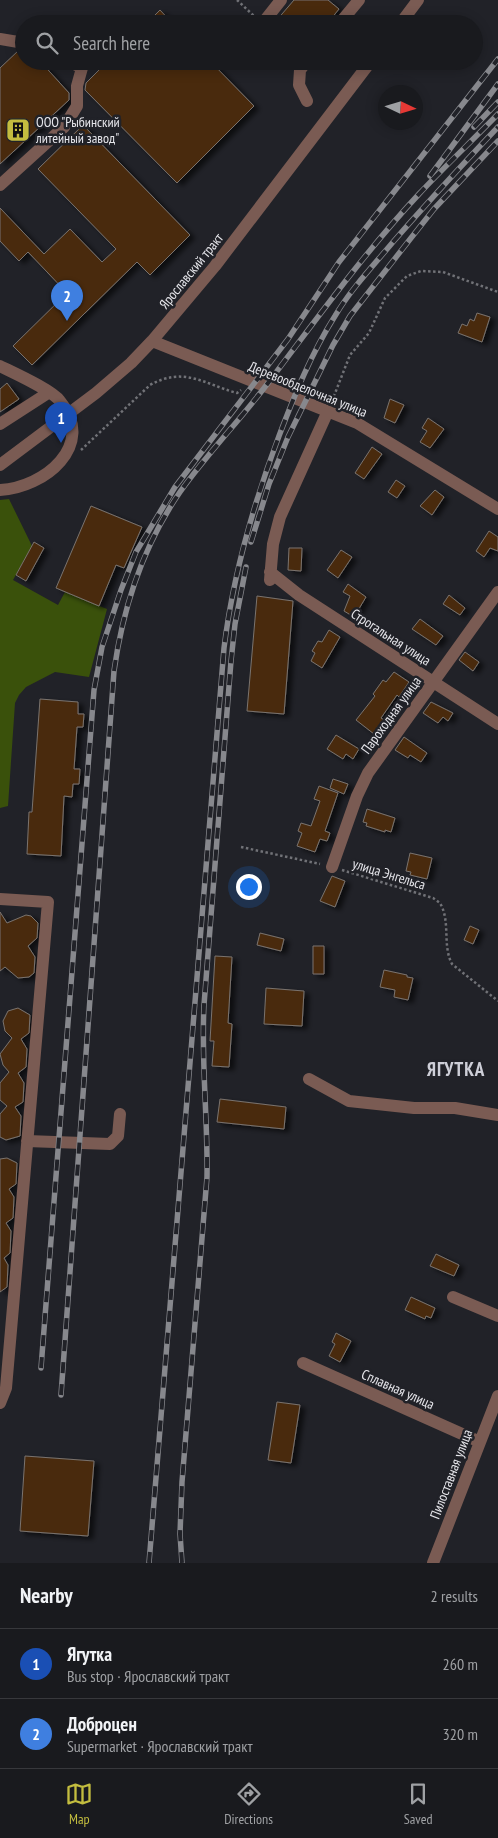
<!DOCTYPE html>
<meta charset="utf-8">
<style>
body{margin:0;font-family:"PT Sans Narrow",sans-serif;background:#26272b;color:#f1f3f6}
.compass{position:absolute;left:378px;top:85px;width:45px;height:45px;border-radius:50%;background:#191a1e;box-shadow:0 2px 12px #0003;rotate:94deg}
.you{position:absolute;left:248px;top:886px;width:18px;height:18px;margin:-12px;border:4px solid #fff;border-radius:50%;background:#1a73e8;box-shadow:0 0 0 8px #1a73e833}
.badge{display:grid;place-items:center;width:32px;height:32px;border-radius:50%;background:#c3bd3f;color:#fff;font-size:16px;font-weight:700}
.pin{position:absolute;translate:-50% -41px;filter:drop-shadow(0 1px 2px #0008)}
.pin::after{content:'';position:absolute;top:26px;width:18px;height:15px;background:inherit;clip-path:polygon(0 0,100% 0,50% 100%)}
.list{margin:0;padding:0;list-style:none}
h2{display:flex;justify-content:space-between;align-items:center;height:65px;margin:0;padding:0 20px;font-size:21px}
h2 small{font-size:16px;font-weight:400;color:#9fa1a4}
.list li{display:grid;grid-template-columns:32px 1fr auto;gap:15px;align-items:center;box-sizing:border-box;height:70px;padding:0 20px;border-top:1px solid #37383c}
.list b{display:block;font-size:19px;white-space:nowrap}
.list p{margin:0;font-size:16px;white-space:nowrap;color:#9fa1a4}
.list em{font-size:16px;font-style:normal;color:#9fa1a4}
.icon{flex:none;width:28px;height:28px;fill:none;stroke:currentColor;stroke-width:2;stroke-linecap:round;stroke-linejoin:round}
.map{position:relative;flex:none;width:498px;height:1563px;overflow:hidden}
.search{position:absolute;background:#191a1e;box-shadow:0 2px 12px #0003;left:15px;right:15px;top:15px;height:55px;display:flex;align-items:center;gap:12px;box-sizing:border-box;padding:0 18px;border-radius:28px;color:#9fa1a4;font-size:19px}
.sheet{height:205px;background:#191a1e}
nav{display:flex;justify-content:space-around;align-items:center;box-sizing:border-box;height:70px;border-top:1px solid #37383c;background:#191a1e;font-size:14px;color:#9fa1a4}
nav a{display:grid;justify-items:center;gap:2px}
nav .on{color:#c3bd3f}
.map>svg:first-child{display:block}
.green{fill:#3a510b}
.building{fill:#482b10;stroke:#7a736e;filter:url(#shadow)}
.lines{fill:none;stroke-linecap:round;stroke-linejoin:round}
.path{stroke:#717277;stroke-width:2.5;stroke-dasharray:2.5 2.5;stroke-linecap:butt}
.minor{stroke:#7a5b53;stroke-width:12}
.rail-casing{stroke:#87888d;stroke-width:5.5}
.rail{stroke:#212228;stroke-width:4;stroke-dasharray:11;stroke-linecap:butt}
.labels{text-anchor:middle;stroke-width:5;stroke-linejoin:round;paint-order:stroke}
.poi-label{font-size:14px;fill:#e6e6eb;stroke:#212228;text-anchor:start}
.street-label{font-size:14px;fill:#e6e6eb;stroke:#212228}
.district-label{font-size:19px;font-weight:bold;letter-spacing:1px;fill:#cecfd8;stroke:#212228}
</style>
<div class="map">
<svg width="498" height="1563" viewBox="0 0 498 1563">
<defs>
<filter id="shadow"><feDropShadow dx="5" dy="3" stdDeviation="2.5" flood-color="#0009"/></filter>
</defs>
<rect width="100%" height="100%" fill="#212228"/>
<path class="green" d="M9,499L32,546L13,580L58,605L65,592L107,609L89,677L55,672L26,687L19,695L15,703L8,806L0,808V500Z"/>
<path class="building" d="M294,0H328L339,9L327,24H277L276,21Z
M160,10L173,24H146Z
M19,50L24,51V61H40L69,93V100L0,164V68Z
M108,61H210L254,106L177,183L85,90L86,83Z
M83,125L190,235L150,275L137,262L32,365L13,346L67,293L28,252L19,261L0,241V208L44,254L70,229L102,262L116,249L38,169Z
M477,313L490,317L482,342L458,333L462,324L467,326L470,319L474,321Z
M7,383L19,399L0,412V389Z
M390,399L404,405L395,423L384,418Z
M428,418L444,429L430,448L420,442L427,431L422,428Z
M372,447L382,454L364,479L355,473Z
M396,480L405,486L397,498L388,492Z
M435,490L444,497L432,515L420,506Z
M91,506L142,527L124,568L116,565L99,606L56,588Z
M489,531L498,537V551L490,548L484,557L476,551Z
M34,542L44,548L26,581L16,575Z
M289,548H302L301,571L288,570Z
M341,550L352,557L338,578L327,570Z
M348,584L366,597L354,617L344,611L350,596L343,592Z
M449,595L465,608L460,615L443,604Z
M257,596L293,601L284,714L247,711Z
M420,619L443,636L436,645L412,629Z
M329,630L340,637L322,668L311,661L315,653L312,651L318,641L322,642Z
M465,652L479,662L473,671L459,660Z
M394,672L409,682L399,697L397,695L381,718L384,720L374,734L356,720L375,696L373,694L383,680L386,682Z
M40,699L78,702V714H84L83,727H77L74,769H80L79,784H73L72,797L64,796L61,856L27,854L29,812H32Z
M431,702L453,713L448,721L443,717L438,723L423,713Z
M336,735L359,749L353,759L346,754L343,759L327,749Z
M404,737L427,753L421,762L410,755L408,758L395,750Z
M333,779L348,784L344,794L330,788Z
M319,786L338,793L325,831L330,833L327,841L320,839L315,852L297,846L302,833L298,831L301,823L311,826L320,801L314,799Z
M367,809L395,818L391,832L385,830V832L366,826L367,823L363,822Z
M410,853L432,858L427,879L410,875L411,872L406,871Z
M332,876L345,881L335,907L320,901Z
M0,912L7,923L26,915L31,916L38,923L37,938L28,946L35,957L34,973L29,977L18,978L5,967L0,971Z
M470,926L479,930L473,944L464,940Z
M260,933L284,939L281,951L257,945Z
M313,946H324V974H313Z
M215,956L232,957L228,1023L232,1024L229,1067L212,1066L214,1041H210Z
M384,970L407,975V977L413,978L408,1000L394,997L395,990L380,987Z
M266,988L304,991L302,1026L264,1024Z
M18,1008L30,1015L29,1033L21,1039L27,1049L26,1067L18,1073L24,1083L23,1102L15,1107L21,1116L20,1136L6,1140L0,1137V1114L7,1106L0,1100V1083L9,1072L3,1065L0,1054L12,1038L5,1031L3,1021L8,1011Z
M220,1099L286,1107L284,1129L217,1122Z
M7,1158L17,1163L16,1184L9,1189L14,1197L13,1218L6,1223L11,1231L10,1253L4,1258L8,1265L7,1287L0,1292V1159Z
M436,1254L459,1265L454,1276L430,1266Z
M411,1297L435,1308L431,1318L426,1316L425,1319L405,1310Z
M336,1333L351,1341L340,1362L329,1356L335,1344L332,1342Z
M277,1402L300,1405L291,1463L268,1460Z
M25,1456L94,1461L88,1536L20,1531Z"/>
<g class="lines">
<path class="path" d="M237,0L254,16
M332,401L350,355L369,333L385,298L407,276L421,271L443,272L498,292
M81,450L150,385C184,366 204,384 237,393L241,390
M241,847L320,864
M342,870L433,898L440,903C451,922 442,945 452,964L498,1001"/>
<path class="minor" d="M269,24L266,19L281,0
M339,24L359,0
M400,24L418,0
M0,39L24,43
M307,101L299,85L300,70L307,61
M0,185L64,127L77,106V86L82,68L68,61
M152,341L357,423L498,509
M0,366C14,373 52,390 60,401C97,445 44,488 0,490
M0,424L48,393
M0,465L96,393L131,363L152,341L215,266L371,61
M270,572L299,595L498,724
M270,580L273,544L280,517L328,411
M332,867L357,796L368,773L498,592
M0,899L48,902L6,1388L0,1403
M309,1079L349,1101L414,1108H455L498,1115
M27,1141L110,1144L118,1136L120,1114
M453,1297L498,1316
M303,1363L480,1442
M433,1563L498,1396"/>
<g class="rail-casing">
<path id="rail" d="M474,127L498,102
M430,176L498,84
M251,542L269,484L288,437L333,345L350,316L411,238L434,209L498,141
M41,1368L94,690L102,647L121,590L136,552L175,487L288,339L339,262L498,59
M61,1395L114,671C123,607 143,546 180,492C207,454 240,420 268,383C316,320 364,253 419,194C444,167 472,141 498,114
M149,1563L224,648C233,575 253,505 279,436C295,394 311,354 335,316C351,289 373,266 393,242C427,203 462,165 498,127
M182,1563L180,1534L182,1482L207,1177C208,1119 201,1063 204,1005L231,661L235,624L246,567"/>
</g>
<use href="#rail" class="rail"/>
</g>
<defs>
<g id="building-square" transform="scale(1.25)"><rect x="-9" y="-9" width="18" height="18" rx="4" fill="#c3bd3f" stroke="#212228"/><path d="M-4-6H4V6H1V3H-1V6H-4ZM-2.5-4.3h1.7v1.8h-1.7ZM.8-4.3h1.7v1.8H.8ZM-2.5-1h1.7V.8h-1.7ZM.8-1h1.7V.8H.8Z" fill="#111"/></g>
</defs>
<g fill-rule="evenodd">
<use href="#building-square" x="18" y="130"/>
</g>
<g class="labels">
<g class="poi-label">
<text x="36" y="127">ООО "Рыбинский<tspan x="36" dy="16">литейный завод"</tspan></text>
</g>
<g class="street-label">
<text transform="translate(191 271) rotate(-51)" y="5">Ярославский тракт</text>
<text transform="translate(308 389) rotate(22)" y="5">Деревообделочная улица</text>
<text transform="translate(391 637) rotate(33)" y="5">Строгальная улица</text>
<text transform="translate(391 715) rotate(-54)" y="5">Пароходная улица</text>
<text transform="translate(389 874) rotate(17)" y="5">улица Энгельса</text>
<text transform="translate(398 1389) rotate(24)" y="5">Сплавная улица</text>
<text transform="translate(451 1474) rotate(-69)" y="5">Пилоставная улица</text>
</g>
<g class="district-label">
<text x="456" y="1076">ЯГУТКА</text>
</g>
</g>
</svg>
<svg class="compass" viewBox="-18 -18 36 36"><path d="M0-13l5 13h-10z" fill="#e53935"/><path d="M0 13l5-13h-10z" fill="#9fa1a4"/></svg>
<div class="you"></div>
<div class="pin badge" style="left:61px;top:443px;background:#1a4fb4">1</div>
<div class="pin badge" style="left:67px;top:321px;background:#3f7fe0">2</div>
<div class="search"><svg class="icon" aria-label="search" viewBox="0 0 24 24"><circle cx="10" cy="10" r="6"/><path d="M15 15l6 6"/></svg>Search here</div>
</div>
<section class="sheet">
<h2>Nearby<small>2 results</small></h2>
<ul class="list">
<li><span class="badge" style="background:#1a4fb4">1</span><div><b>Ягутка</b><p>Bus stop · Ярославский тракт</p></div><em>260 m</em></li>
<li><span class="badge" style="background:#3f7fe0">2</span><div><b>Доброцен</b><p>Supermarket · Ярославский тракт</p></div><em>320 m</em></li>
</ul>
</section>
<nav>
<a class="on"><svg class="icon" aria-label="map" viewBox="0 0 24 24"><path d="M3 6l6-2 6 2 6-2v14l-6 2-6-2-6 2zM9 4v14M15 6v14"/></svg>Map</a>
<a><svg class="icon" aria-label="directions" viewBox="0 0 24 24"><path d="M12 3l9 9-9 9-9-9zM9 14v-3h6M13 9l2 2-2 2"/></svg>Directions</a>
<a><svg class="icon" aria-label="saved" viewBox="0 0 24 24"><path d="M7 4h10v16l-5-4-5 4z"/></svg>Saved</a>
</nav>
